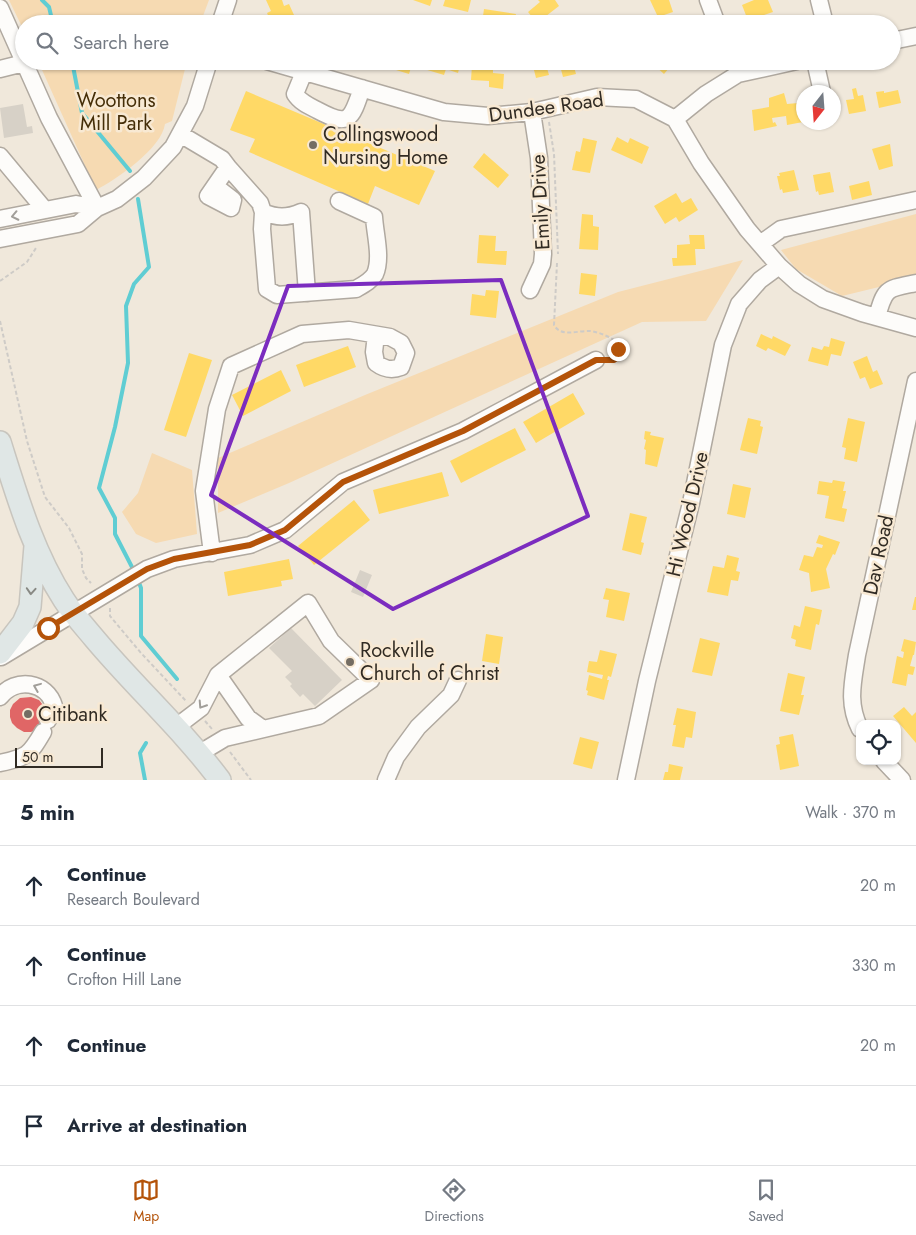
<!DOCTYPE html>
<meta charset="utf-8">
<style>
body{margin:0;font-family:Jost,sans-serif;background:#f2f2f3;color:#1f2937}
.controls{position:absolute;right:15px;bottom:15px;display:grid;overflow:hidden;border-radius:10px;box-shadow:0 1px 4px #0004}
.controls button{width:45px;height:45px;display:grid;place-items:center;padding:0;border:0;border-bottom:1px solid #e0e1e3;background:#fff;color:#1f2937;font:25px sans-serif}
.compass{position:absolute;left:796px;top:85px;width:45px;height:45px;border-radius:50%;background:#fff;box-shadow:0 1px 4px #0004;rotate:197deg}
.scale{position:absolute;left:15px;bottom:12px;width:88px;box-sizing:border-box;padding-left:5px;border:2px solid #312b23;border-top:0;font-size:14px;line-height:18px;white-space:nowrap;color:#312b23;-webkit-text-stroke:4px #f8e9d3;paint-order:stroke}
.stop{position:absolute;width:15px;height:15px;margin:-11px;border:4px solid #b45309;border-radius:50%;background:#fff}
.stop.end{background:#b45309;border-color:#fff;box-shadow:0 1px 5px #0008}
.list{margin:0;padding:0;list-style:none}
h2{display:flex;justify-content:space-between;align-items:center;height:65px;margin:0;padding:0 20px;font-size:21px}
h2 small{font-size:16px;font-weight:400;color:#747a83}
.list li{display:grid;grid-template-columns:32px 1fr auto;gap:15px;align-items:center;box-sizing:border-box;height:80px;padding:0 20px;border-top:1px solid #e0e1e3}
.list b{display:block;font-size:19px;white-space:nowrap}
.list p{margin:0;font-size:16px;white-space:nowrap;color:#747a83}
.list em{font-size:16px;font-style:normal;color:#747a83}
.icon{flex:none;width:28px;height:28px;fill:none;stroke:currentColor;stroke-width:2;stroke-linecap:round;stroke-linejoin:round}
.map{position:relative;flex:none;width:916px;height:780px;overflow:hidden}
.search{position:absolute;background:#fff;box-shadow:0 1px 4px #0004;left:15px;right:15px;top:15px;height:55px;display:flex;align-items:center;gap:12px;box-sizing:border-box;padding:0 18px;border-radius:28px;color:#747a83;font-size:19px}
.sheet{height:385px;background:#fff}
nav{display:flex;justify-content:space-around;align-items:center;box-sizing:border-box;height:70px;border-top:1px solid #e0e1e3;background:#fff;font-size:14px;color:#747a83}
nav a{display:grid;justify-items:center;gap:2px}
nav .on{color:#b45309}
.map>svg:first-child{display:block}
.green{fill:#f6dab2}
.homes{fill:#ffd966}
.shops{fill:#e06666}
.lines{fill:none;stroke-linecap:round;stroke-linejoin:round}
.stream{stroke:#5fcdd3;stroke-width:4}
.building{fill:#d7d1c7}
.minor-casing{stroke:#b0a9a0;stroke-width:19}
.major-casing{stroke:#c8c5be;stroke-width:24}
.path{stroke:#cecbc7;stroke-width:2;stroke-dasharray:4 2.5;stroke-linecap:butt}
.minor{stroke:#fdfcfa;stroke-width:16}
.major{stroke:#e0e7e6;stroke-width:21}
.oneway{stroke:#a19e99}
.oneway2{stroke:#888984}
.route{stroke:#b45309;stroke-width:6}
.marked{fill:none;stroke:#7b2cbf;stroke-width:4;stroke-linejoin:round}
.poi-dot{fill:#746d63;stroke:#f8e9d3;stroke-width:2}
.labels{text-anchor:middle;stroke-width:5;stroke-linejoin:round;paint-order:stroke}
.park-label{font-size:20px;fill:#452e08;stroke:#f8e9d3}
.street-label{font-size:20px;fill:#312b23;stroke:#f8e9d3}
.poi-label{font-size:20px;fill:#312b23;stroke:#f8e9d3;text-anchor:start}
</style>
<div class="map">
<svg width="916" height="780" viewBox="0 0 916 780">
<rect width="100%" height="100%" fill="#f0e8db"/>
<path class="green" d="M9,0H209L200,24H24V31Z
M38,61H187L172,121L165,124C162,148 116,180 96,190Z
M916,214V278L842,296L796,269L781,250Z
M743,260L706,321L642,322L289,483L218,513V458L365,395L618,292Z
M152,453L192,470L197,534L156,543L136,534L122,512L138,493Z"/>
<path class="homes" d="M266,0H282L284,6L289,4L294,15L287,18L290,24H272L267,13L271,11Z
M413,0H432L430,6Z
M445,0H471L468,12L443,6Z
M538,0H555L559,6L537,23L528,12L540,2Z
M650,0H669L673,12L658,17Z
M754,0H768L773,12L764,15V24L749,23L742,5Z
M484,9L516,14L514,24L482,23Z
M312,15L331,20L330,24H309Z
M399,61H413L409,74L396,70Z
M426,61H461L458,73L446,69L444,75L424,69Z
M515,61H537L538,63L545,61L549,75L536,78L533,66L517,70Z
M562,61H577L573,63L576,74L563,77L559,62Z
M653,61H675L664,74L652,63Z
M472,65L493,67V73L504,74L503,89L489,87V81L471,80Z
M856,88L858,96L863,95L866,111L849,114L846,100L854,99L852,89Z
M898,90L901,103L879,108L876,92L884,91V93Z
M246,91L435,171L419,205L375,186L368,204L249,152L255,139L230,130Z
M784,93L787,104L798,103L799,107L803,106L804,112L800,113L803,122L787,125L786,116L772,118L773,123L775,122L777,126L754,131L752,110L769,107V98Z
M617,137L628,143L630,138L649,147L642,164L611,150Z
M583,138L597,141L590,173L572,170L576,151L580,152Z
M890,144L893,166L879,170L872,149Z
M484,153L509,175L498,188L473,167Z
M794,170L799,190L783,193L782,189L780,190L777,176H780L779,173Z
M830,172L834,192L819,195L818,191L816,192L813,175Z
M869,181L872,195L852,200L849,186Z
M676,193L682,203L691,198L698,210L679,222L676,217L665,224L654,206Z
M582,214L593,215V226L599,227L598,250L579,249Z
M479,235L496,236L495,251H507L506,265L477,263Z
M689,235H704L705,249H695L696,265L673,266L672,258H677V245L690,244Z
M581,273L597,275L595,296L579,294Z
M486,290L499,291L496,318L470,315L472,294L485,296Z
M761,334L772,339L773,336L791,345L785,356L768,348L766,351L756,346Z
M831,338L845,342L841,356L831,354L828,366L808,361L812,347L822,350L824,346L829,347Z
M348,346L356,367L304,387L296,365Z
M189,353L212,360L186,437L164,430Z
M867,356L873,372L877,370L883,384L870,389L865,377L860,379L853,362Z
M281,370L291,391L243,416L232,395Z
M573,393L585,414L536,443L523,422Z
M748,418L761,421L760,426L763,427L757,454L740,450Z
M848,418L865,422L857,462L844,459L846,448L842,447Z
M515,428L526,450L461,483L450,461Z
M645,431L651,432L650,435L664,438L657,467L645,464L646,450L644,449L646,440L644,439Z
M442,472L449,496L379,514L373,490Z
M833,480L845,482L843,491H846L842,508L847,509L844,522L825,518L829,496L817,494L819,481L832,483Z
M733,484L751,488L745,518L727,514Z
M354,500L370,520L314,565L298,546Z
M630,513L647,517L641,542L644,543L641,555L622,550Z
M819,535L840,542L835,555L833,554L826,569L830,588L811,592L809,573L799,570L804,555L813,557L817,547L822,548L823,545L816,543Z
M727,555L739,558L736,571L740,572L738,581L731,580L728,596L707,592L713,566L724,568Z
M289,559L293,579L281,581L282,586L228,596L224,572Z
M606,588L630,593L624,621L606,617L609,600L603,599Z
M915,597H916V610H912Z
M805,606L822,610L819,625L816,624L811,650L795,646L796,640L791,638L794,625L800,627Z
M486,634L503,637L499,664L482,661Z
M700,638L720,643L712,676L692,672Z
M904,639L916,642L914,655H913L910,666L915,667L913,675L908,674L906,686L892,683L897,656L903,658L904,652L901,651Z
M600,650L617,654L611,677L608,676L607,680H609L604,700L587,695L588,691L586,690L589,675L602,679L603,675L587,672L589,661L597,662Z
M788,673L805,677L801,695H804L799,715L780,711Z
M904,707L912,716L916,712V743L893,716Z
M677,708L696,712L692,738L686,737L684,748L672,746L676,725H673Z
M793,734L799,766L780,770L776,745L780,744L779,737Z
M580,737L599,742L592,769L573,764Z
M669,764L683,767L680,780H663L665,772H668Z"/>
<path class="shops" d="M31,697L39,700L43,705L52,722L31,732H24L17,728L12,723L10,717V710L13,704L20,698Z"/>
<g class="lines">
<path class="stream" d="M42,0L49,7L53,24
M72,61L82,113L130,171
M134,571L115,534V518L99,488L115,427L128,363L126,306L134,284L149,267L138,199
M138,580L141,588V636L177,679
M145,780L140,753L146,743"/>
</g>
<path class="building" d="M23,104L27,127L32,126L33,133L4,138L0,108Z
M360,570L372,575L363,597L351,592Z
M291,628L342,680L315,706L303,694L300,697L290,686L292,684L285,677L292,671L269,648Z"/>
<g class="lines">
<g class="minor-casing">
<path id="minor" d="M708,0L717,24
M819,0L825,24
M0,8L49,118L97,208
M220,24L228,0
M892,41L916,36
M267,61L444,112L488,116L532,112L597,97L636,99L675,119L701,163L747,229L779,266L799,284L823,299L862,313L916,328
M815,61L822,92
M0,69L24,63
M304,72L295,94C300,102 309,106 317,110C349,127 351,121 362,88
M675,119L706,94L738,74L797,61
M180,134L222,159L228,167L208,196L231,208L233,200L215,186
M0,156L45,210
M228,167L260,203L263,212L262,229L267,289L277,295L356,289C363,285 371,281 375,274C382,258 375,234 374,217L339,201
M263,212C277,218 287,218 301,212L307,293
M0,219L76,204L97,208
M0,239L78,224L97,208L117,199L144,178L173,147L195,106L209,61
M760,244L781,229L916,200
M530,290L542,264L543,254L539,158L532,112
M877,317C885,287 887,289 916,283
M212,553L204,491L217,409L231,366L302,334L349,330L390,337L401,343L406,353L401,367C391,371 384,369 376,363L374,352L376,335
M1,657L147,569L174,559L250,545L285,530L343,482L463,431L596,360
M218,675L248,718L263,729
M0,697C15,677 47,681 54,706L48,720
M176,727L201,708L218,675L308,603L331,641L371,680L319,716L225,738L200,753
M860,729C847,703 853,682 857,655L916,381
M884,761L902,780
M0,763C27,757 29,756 43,732
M386,780L396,757L418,727L451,695L458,680
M626,780L647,681L691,503L723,345L739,304L760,280L779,266"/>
</g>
<g class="major-casing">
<path id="major" d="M0,442C17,496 33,552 64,600C73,614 84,626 94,638C135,687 182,729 220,780
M0,653L23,623L30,607L35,546"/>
</g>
<path class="path" d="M549,122L554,154L558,254
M557,263L554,325C561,338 579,330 591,331C601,333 608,336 617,342L619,356L614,360H610
M0,281L27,262L36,248
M0,321L27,441L45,497L69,528L82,554V569L86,578L91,583
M110,608V616L141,653L186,701
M205,721L212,729
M230,752L251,780"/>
<use href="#minor" class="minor"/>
<use href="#major" class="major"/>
</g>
<defs><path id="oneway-chevron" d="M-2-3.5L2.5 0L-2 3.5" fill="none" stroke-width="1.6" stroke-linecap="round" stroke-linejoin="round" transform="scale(1.25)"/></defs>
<g class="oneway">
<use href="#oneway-chevron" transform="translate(15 216) rotate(168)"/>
<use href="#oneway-chevron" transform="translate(37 687) rotate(-158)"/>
<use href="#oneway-chevron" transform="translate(202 705) rotate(123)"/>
</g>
<use class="oneway2" href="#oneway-chevron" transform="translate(31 591) rotate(94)"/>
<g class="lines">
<path class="route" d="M48,628L147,569L174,559L250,545L285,530L343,482L463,431L596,360H614L619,356L618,349"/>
</g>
<path class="marked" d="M501,280L588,516L393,609L211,495L288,286Z"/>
<g class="poi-dot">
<circle cx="313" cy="145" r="5"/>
<circle cx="350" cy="662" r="5"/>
<circle cx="28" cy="714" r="5"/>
</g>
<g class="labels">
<g class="park-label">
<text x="116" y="107">Woottons<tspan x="116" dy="23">Mill Park</tspan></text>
</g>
<g class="street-label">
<text transform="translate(546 107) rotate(-8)" y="7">Dundee Road</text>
<text transform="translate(540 202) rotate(-93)" y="7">Emily Drive</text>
<text transform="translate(687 514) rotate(-77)" y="7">Hi Wood Drive</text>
<text transform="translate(878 555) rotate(-78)" y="7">Dav Road</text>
</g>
<g class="poi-label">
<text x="323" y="141">Collingswood<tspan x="323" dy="23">Nursing Home</tspan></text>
<text x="360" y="657">Rockville<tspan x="360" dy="23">Church of Christ</tspan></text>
<text x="38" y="721">Citibank</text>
</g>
</g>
</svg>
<div class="controls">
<button><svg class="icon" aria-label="locate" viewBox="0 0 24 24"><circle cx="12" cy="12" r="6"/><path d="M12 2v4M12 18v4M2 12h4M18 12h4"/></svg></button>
</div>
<svg class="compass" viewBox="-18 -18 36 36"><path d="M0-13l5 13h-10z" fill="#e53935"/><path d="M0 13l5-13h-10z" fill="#747a83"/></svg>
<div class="scale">50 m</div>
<div class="stop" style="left:48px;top:628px"></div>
<div class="stop end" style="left:618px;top:349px"></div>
<div class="search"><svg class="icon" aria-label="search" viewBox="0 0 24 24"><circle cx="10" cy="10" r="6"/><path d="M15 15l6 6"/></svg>Search here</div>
</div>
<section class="sheet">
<h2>5 min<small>Walk · 370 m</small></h2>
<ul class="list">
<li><svg class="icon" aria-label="ahead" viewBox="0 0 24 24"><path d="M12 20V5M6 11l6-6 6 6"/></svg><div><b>Continue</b><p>Research Boulevard</p></div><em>20 m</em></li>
<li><svg class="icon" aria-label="ahead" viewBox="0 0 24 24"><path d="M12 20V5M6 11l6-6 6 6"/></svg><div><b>Continue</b><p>Crofton Hill Lane</p></div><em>330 m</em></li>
<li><svg class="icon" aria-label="ahead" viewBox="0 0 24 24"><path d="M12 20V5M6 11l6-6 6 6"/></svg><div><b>Continue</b></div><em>20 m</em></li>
<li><svg class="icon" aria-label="arrive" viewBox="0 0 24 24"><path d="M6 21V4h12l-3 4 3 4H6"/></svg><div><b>Arrive at destination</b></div></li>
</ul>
</section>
<nav>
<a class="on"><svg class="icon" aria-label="map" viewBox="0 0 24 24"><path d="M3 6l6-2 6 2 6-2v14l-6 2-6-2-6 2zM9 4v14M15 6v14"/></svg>Map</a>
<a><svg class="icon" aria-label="directions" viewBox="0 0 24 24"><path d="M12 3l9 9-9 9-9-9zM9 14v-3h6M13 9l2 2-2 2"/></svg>Directions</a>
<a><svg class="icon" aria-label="saved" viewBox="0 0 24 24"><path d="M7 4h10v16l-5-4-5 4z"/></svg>Saved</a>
</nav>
